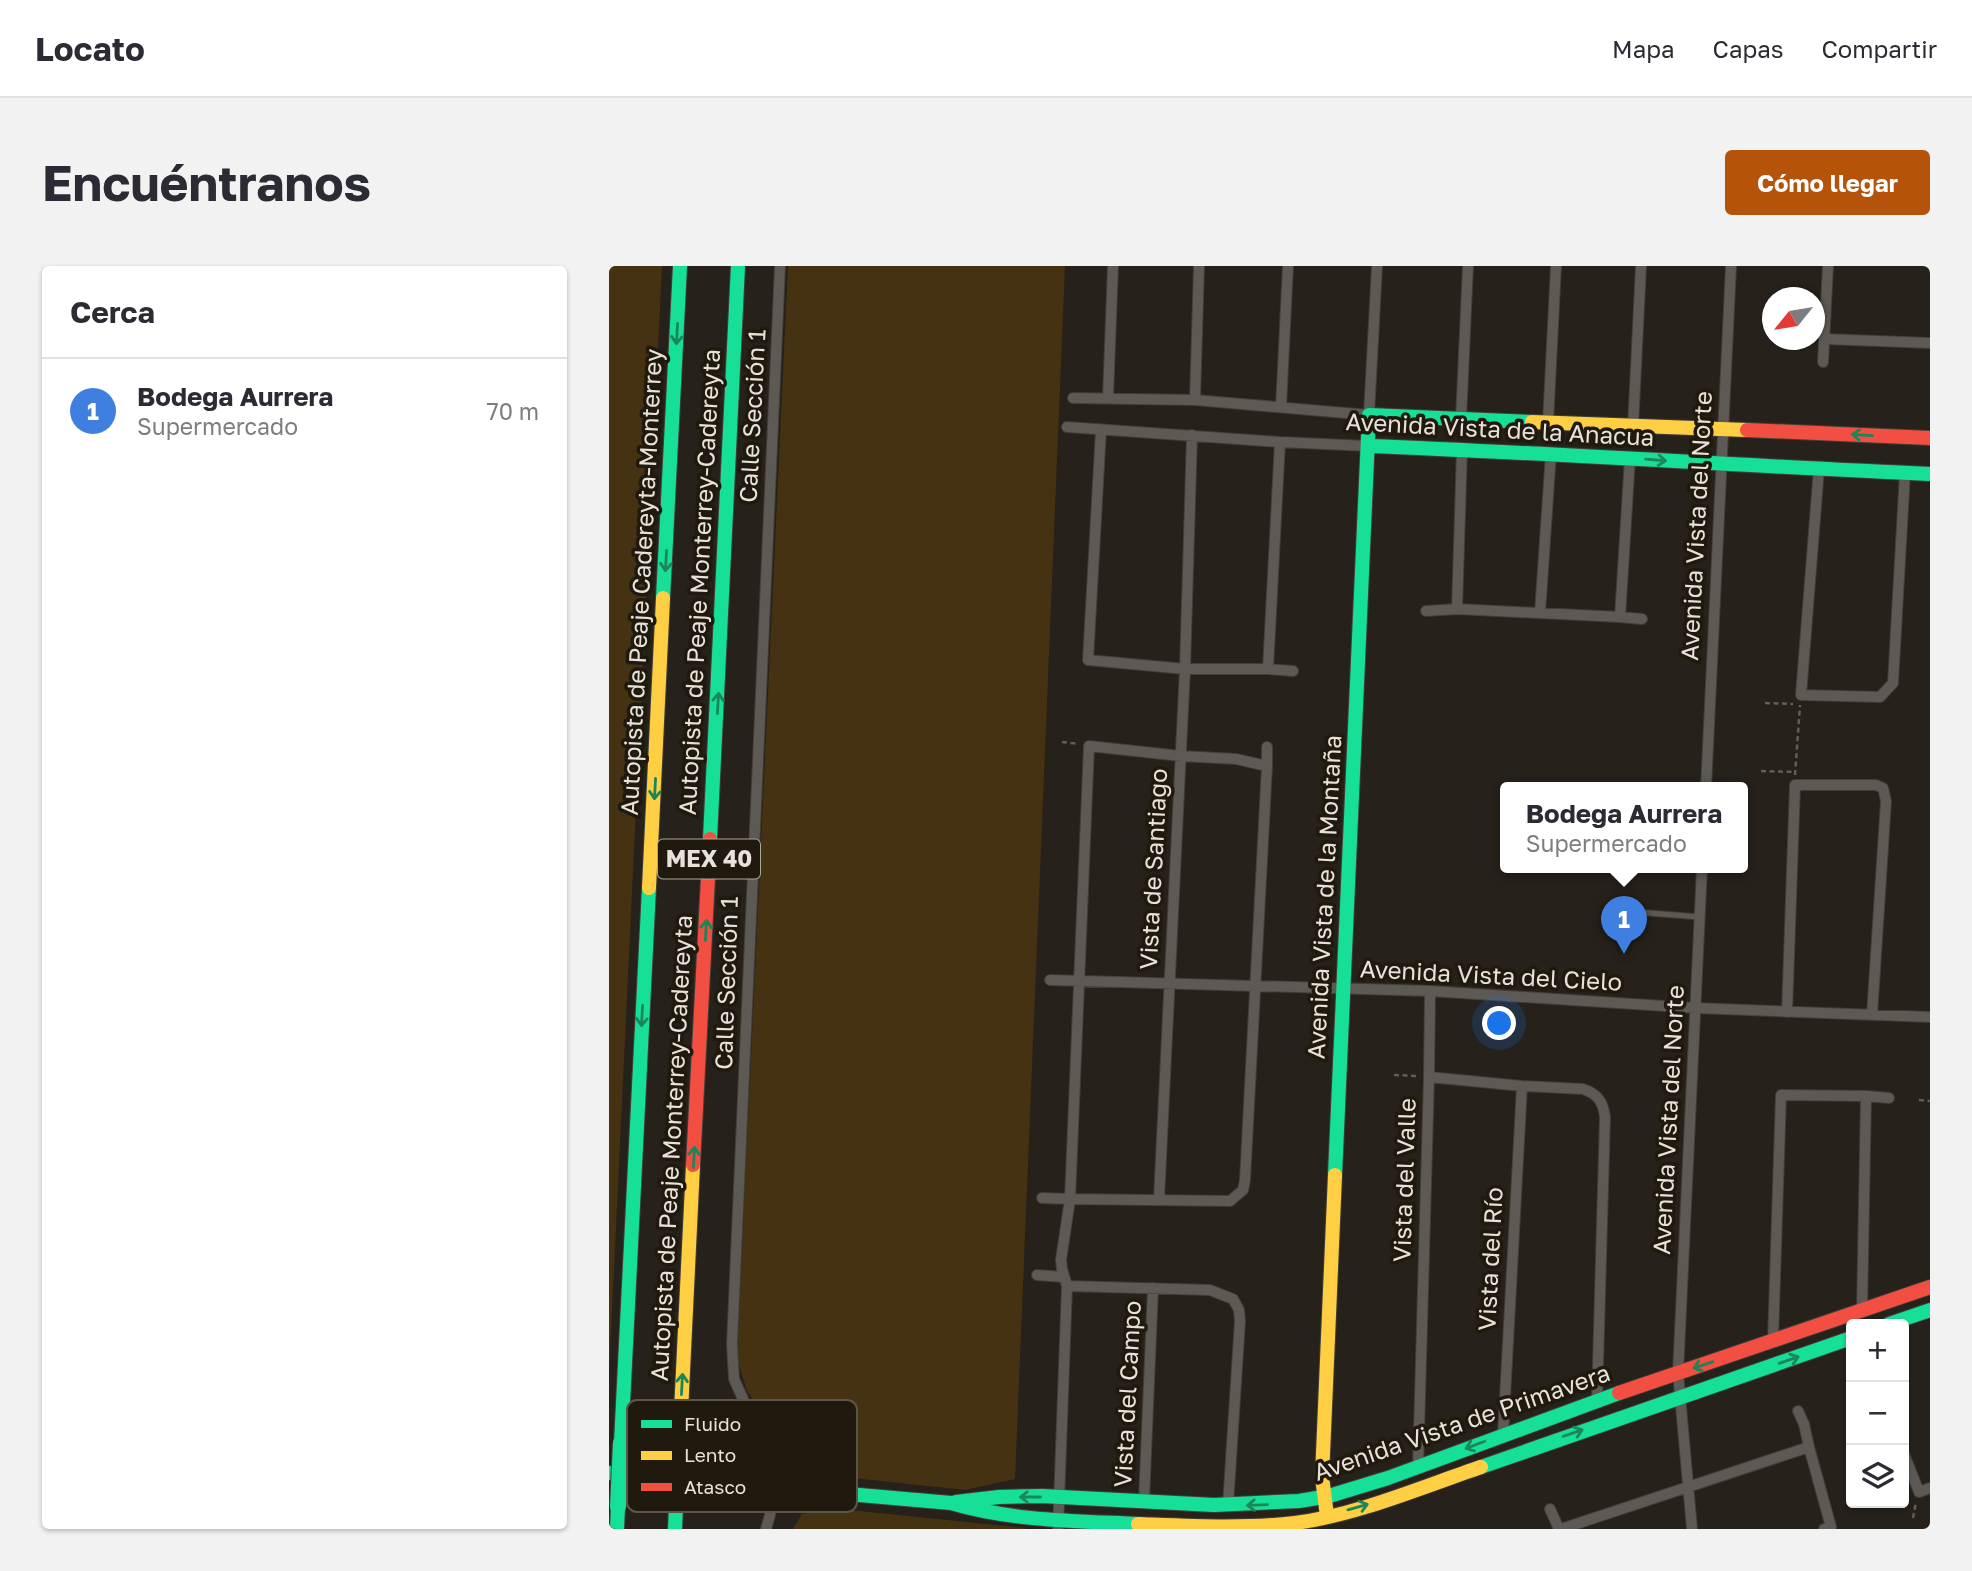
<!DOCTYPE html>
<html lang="es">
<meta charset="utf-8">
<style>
body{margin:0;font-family:"Golos Text",sans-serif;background:#f2f2f3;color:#2b2b33}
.controls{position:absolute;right:21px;bottom:21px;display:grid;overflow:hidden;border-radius:7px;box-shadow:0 2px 5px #0004}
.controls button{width:63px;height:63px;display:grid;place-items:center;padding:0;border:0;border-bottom:2px solid #e1e1e2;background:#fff;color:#2b2b33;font:35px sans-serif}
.compass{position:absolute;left:1153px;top:21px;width:63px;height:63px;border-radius:50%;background:#fff;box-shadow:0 2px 5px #0004;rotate:240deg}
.you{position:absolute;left:891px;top:758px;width:24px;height:24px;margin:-18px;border:5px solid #fff;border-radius:50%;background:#1a73e8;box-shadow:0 0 0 10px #1a73e833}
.badge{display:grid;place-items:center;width:46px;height:46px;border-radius:50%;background:#b45309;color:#fff;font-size:23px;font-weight:700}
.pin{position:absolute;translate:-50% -58px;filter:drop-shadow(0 2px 4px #0008)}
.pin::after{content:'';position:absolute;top:37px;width:24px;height:21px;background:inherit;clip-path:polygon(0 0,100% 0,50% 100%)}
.popup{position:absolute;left:891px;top:516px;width:248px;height:91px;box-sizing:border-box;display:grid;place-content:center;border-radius:7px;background:#fff;filter:drop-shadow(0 2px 5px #0005);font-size:23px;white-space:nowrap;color:#7c7c81}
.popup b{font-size:26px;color:#2b2b33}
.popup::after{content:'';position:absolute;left:50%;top:100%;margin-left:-14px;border:14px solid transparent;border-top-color:#fff}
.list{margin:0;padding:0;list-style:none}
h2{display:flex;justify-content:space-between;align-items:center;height:91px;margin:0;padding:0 28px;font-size:30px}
h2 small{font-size:23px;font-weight:400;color:#7c7c81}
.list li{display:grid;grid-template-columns:46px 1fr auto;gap:21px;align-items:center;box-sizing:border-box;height:105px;padding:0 28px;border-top:2px solid #e1e1e2}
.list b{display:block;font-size:26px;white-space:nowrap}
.list p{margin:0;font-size:23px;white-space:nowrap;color:#7c7c81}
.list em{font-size:23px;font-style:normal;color:#7c7c81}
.icon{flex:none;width:38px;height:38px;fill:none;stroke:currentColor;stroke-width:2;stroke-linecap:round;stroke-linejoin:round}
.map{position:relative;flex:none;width:1321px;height:1263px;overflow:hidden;border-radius:7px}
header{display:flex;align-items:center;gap:42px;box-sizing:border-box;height:98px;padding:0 35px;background:#fff;border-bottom:2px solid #e1e1e2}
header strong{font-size:33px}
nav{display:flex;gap:38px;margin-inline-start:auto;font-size:24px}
.intro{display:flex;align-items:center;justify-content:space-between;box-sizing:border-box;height:168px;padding:0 42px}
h1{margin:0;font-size:49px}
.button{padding:18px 32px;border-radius:7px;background:#b45309;color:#fff;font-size:24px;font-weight:700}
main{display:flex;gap:42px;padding:0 42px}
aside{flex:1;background:#fff;border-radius:7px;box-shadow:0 2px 5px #0004}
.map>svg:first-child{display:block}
.green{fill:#453212}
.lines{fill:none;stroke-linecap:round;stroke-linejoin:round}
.lane-casing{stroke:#413e38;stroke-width:7}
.street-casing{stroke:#413e38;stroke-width:12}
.fast-casing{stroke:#413e38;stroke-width:16}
.slow-casing{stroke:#413e38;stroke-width:16}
.jam-casing{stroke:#413e38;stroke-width:16}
.path{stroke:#615d59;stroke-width:2.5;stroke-dasharray:5 3.5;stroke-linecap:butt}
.lane{stroke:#5d5954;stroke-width:5}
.street{stroke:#5d5954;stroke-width:10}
.fast{stroke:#16e098;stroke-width:14}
.slow{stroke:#ffcf43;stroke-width:14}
.jam{stroke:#f24e42;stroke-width:14}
.fast-bridge-casing{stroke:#413e38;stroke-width:18;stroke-linecap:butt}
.fast-bridge{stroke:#16e098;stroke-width:16}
.oneway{stroke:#1a8659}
.labels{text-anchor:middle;stroke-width:7;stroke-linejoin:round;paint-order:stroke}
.shield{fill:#20190d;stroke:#aba69c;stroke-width:2}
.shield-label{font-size:23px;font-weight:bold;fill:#e7e2da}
.street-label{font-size:24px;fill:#e7e2da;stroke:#20190d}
.key{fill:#20190d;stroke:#5c554a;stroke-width:2}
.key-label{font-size:19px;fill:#e7e2da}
</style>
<header>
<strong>Locato</strong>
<nav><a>Mapa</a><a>Capas</a><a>Compartir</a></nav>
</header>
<div class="intro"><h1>Encuéntranos</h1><a class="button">Cómo llegar</a></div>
<main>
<aside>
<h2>Cerca<small></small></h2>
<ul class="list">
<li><span class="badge" style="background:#3f7fe0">1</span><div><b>Bodega Aurrera</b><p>Supermercado</p></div><em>70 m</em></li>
</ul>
</aside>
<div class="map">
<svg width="1321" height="1263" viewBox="0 0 1321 1263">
<rect width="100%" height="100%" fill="#26211a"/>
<path class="green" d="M0,0H53L0,1107Z
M179,0H456L406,1213L356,1224L170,1204L162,1160L138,1125L128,1092Z
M221,1242L416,1262V1263H184L193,1248Z"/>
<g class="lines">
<g class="lane-casing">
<path id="lane" d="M1002,644L1091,651"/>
</g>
<g class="street-casing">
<path id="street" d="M1216,73L1321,77
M1214,96L1219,0
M499,131L504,0
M464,132L586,134L760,149L768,0
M586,134L590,0
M672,141L679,0
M852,153L859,0
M939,157L947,0
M458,161L671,176L759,180
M1024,161L1032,0
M492,164L479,394L576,403H659L671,176
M853,183L848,343L1011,351L1021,192
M1210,202L1192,429L1271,431L1284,417L1296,207
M817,345L848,343
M931,347L942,187
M1011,351L1033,353
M659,403L684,405
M480,480L572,490L627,493L658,500L636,914L634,924L621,935L461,933Z
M658,500V481
M1097,522L1122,0
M441,714L821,725L1087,742L1321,751
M1178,746L1186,519H1267L1274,522L1277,535L1263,749
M820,811L821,725
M1257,830L1280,832
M433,932L461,933L452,994L453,1003L458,1020
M550,933L576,403L583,169
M428,1009L454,1011
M1164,1074L1172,829L1257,830L1253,1044
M1189,1145L1195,1158L1200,1181
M894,1168L913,820
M1295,1188L1310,1226L1321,1222
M809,1201L820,811L913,820L974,823C989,828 994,836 996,851L988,1134
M535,1235L544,1022
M941,1243L950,1263
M157,1263L161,1249V1220L147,1162L125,1113L123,1078L171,0
M449,1263L458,1020L601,1024L624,1033L630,1044L631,1055L619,1239
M952,1263L1200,1181L1222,1261L1215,1263
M1083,1263L1069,1107L1093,602"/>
</g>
<g class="fast-casing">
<path id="fast" d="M759,180C946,187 1134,200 1321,208
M54,332L71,0
M101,573L129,0
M726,909L760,149L923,156
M1280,1058L1321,1044
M12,1177L40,622
M872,1201L1242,1072
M0,1207L342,1237C403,1255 467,1255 529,1258
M347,1236L390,1231L433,1230L605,1239L690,1235L720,1230L779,1212L1010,1127
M8,1263L9,1241
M66,1263L67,1240"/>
</g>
<g class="slow-casing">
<path id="slow" d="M923,156L1138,164
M40,622L54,332
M70,1187L84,899
M718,1250L713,1211L726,909
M529,1258C581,1260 635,1263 686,1257C748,1249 813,1221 872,1201"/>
</g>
<g class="jam-casing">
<path id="jam" d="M1138,164L1321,172
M84,899L101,573
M1010,1127L1321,1021"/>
</g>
<path class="path" d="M1156,437L1184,438
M453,476L470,478
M1152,505L1187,506
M1186,509L1191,439
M785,809L810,810
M1310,834L1321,835
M1304,1252L1307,1236"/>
<use href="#lane" class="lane"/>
<use href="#street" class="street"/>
<use href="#fast" class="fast"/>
<use href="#slow" class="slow"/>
<use href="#jam" class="jam"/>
<g class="fast-bridge-casing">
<path id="fast-bridge" d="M67,1240L70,1187
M9,1241L12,1177"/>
</g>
<use href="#fast-bridge" class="fast-bridge"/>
</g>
<defs><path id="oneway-shaft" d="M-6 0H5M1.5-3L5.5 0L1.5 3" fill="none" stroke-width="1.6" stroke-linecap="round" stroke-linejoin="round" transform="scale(1.75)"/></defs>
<g class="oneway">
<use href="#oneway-shaft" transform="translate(68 68) rotate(93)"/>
<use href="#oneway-shaft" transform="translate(1253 169) rotate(-177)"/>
<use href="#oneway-shaft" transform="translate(1047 194) rotate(5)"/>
<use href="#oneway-shaft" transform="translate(57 295) rotate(93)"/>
<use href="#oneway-shaft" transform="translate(109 437) rotate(-87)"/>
<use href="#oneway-shaft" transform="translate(46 523) rotate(93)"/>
<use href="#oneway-shaft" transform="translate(97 664) rotate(-87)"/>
<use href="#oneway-shaft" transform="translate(33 750) rotate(93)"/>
<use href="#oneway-shaft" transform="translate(85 891) rotate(-87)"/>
<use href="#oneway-shaft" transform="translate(1180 1094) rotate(-19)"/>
<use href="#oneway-shaft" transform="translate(1094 1099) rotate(161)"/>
<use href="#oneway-shaft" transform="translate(73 1118) rotate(-87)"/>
<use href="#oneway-shaft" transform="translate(964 1167) rotate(-19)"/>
<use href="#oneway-shaft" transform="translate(866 1179) rotate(159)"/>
<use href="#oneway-shaft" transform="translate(421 1231) rotate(-180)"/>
<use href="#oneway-shaft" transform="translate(648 1239) rotate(178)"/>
<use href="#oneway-shaft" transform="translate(749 1241) rotate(-16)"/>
</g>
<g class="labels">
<rect class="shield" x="49" y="573.5" width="102" height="39" rx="5"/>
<g class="shield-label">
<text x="100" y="601">MEX 40</text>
</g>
<g class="street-label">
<text transform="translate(144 150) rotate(-87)" y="8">Calle Sección 1</text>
<text transform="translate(891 164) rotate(3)" y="8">Avenida Vista de la Anacua</text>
<text transform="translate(1088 260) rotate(-87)" y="8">Avenida Vista del Norte</text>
<text transform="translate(33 316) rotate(-87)" y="8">Autopista de Peaje Cadereyta-Monterrey</text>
<text transform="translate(91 316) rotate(-87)" y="8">Autopista de Peaje Monterrey-Cadereyta</text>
<text transform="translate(545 603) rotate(-87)" y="8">Vista de Santiago</text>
<text transform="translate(716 631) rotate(-87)" y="8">Avenida Vista de la Montaña</text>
<text transform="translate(882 710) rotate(3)" y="8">Avenida Vista del Cielo</text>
<text transform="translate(118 717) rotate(-88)" y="8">Calle Sección 1</text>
<text transform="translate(1060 854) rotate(-87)" y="8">Avenida Vista del Norte</text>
<text transform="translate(63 882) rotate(-87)" y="8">Autopista de Peaje Monterrey-Cadereyta</text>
<text transform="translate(796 914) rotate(-88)" y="8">Vista del Valle</text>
<text transform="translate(882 993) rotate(-87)" y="8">Vista del Río</text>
<text transform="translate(519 1128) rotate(-87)" y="8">Vista del Campo</text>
<text transform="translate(853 1157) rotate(-19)" y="8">Avenida Vista de Primavera</text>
</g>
</g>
<rect x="18" y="1134" width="230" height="112" rx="10" class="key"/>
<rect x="32" y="1154" width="31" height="8" fill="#16e098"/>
<rect x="32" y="1185" width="31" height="9" fill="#ffcf43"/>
<rect x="32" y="1217" width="31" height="8" fill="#f24e42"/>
<g class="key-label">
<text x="75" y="1165">Fluido</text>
<text x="75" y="1196">Lento</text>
<text x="75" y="1228">Atasco</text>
</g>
</svg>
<div class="controls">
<button>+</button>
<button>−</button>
<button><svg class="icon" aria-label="layers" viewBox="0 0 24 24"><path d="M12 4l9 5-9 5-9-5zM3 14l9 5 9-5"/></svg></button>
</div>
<svg class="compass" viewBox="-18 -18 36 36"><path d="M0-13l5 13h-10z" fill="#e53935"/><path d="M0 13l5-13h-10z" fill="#7c7c81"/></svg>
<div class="you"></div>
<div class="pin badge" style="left:1015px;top:688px;background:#3f7fe0">1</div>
<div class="popup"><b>Bodega Aurrera</b>Supermercado</div>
</div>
</main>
